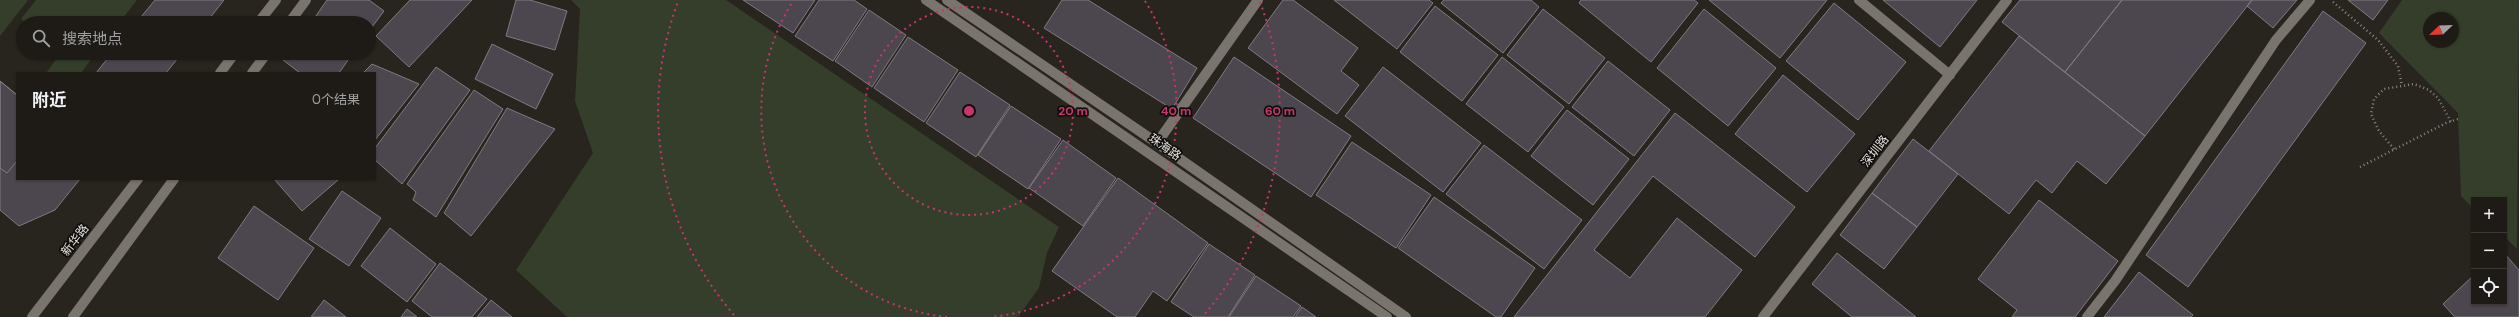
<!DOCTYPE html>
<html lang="zh">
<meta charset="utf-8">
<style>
body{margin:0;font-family:"DM Sans","Noto Sans SC",sans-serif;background:#26241f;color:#f1f3f6}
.controls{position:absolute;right:12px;bottom:12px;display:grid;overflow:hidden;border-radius:0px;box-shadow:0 1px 3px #0004}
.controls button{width:36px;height:36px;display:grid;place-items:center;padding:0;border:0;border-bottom:1px solid #3c3935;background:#1e1b16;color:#f1f3f6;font:20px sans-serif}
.compass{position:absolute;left:2423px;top:12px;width:36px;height:36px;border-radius:50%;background:#1e1b16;box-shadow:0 1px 3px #0004;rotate:247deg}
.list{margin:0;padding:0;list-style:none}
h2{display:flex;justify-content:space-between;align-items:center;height:52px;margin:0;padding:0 16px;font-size:17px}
h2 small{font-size:13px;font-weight:400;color:#a1a1a1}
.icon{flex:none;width:22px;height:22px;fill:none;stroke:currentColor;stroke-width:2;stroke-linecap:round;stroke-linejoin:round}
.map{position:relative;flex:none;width:2519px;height:317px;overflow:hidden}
.search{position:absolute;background:#1e1b16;box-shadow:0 1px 3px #0004;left:16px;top:16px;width:360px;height:44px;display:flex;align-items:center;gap:10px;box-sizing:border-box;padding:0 14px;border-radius:22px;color:#a1a1a1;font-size:15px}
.panel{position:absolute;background:#1e1b16;box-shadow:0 1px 3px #0004;left:16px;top:72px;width:360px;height:108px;border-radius:0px}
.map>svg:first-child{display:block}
.green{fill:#343e2a;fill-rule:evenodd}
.building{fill:#4c474e;stroke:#807a82}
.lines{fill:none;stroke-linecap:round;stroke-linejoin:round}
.path{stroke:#8b8883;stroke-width:2.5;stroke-dasharray:1 3;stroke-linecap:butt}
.minor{stroke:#79746d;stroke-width:10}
.ring{fill:none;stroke:#c7366f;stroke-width:2;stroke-dasharray:2 4}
.labels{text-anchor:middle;stroke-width:3.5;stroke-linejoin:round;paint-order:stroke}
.street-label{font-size:12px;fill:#e5e2de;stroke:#100e0b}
.centre{fill:#c7366f;stroke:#100e0b;stroke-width:2}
.ring-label{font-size:12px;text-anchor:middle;font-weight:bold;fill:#c7366f;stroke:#100e0b;stroke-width:3.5;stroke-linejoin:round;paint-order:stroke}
</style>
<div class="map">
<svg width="2519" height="317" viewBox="0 0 2519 317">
<rect width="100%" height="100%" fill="#28241e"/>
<path class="green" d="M0,0H28L0,36Z
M36,0H137L119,23H26L21,19Z
M571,0H726L1059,227L1047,253L1039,288L1018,317H567L516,270L593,153L575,101L580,9Z
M2402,0H2519L2517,249L2504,236V200H2474V209L2461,196L2458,113L2379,33ZM2429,18H2453V42H2429Z
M61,53H96L81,73H46Z"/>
<path class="building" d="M155,0H224L206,23H136Z
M327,0H369L384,11L369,31V23H311Z
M410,0H472L409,67L376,36Z
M516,0H530L567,11L555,50L506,36Z
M743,0H815L793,33Z
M819,0H854L867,9L833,61L795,36Z
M1062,0H1088L1197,68L1172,109L1044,28Z
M1283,0H1293L1358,48L1341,71L1359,85L1337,114L1248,48Z
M1334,0H1429L1433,3L1397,49Z
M1444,0H1531L1539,7L1503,53L1441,3Z
M1581,0H1694L1698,3L1651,62L1579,3Z
M1709,0H1827L1780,58Z
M1883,0H1977L1940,47Z
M2020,0H2122L2065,72L2002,22Z
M2122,0H2252L2145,136L2065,72Z
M2252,0H2297L2273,28L2247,6Z
M2348,0H2388L2373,20Z
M1834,3L1906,62L1858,120L1786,61Z
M1435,6L1498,55L1462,101L1400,52Z
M1543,9L1605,58L1569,104L1507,55Z
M1704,9L1776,68L1728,126L1657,68Z
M869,10L906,35L872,87L835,61Z
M2323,11L2366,43L2188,287L2146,255Z
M2019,36L2145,136L2106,184L2077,161L2052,193L2036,180L2009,214L1929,151Z
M908,37L958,70L924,122L874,88Z
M492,44L553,74L536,109L475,79Z
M112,53H182L166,73H96Z
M289,53H353L339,73H300L283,60Z
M1234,57L1351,136L1311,197L1193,118Z
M1502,57L1564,107L1528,152L1466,104Z
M1608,61L1670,110L1634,156L1572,107Z
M372,64L419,84L375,140V73H363Z
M436,67L470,90L402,184L375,160V148Z
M1383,67L1481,143L1443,192L1345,116Z
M960,72L1010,105L976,157L926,123Z
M1783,75L1855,134L1807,192L1735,134Z
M0,81L17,95V179H80L55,210L19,226L0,210Z
M0,81L17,95V161L7,173L0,168Z
M474,90L503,109L436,217L413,200L416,192L407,184Z
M1011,106L1061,139L1028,189L978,155Z
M507,108L555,129L471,236L444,213Z
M1567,110L1629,159L1593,205L1531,156Z
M1675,113L1795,207L1755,257L1653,176L1594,250L1630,278L1677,218L1742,270L1705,317H1514Z
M1913,139L1958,174L1917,227L1872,193Z
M1063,140L1116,178L1083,226L1029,188Z
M1352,142L1431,195L1396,248L1316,195Z
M1484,145L1582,220L1544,269L1446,194Z
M1118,178L1208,243L1167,301L1153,291L1135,317H1117L1052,271Z
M274,179H337L338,180L302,211Z
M342,191L381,218L349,266L309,239Z
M1872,193L1917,227L1884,269L1840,235Z
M1434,197L1535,268L1501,317H1496L1398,248Z
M2039,200L2118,261L2075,317H2012L2017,310L1978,279Z
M254,206L314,248L278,300L218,258Z
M390,228L436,264L407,302L361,266Z
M1209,244L1255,275L1228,317H1194L1171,302Z
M1837,253L1916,317H1852L1812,284Z
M2504,253L2519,270V317H2455L2443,304L2474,275V302H2504Z
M440,263L487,299L472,317H432L412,301Z
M2139,272L2193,315L2191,317H2104Z
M1256,276L1301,306L1293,317H1229Z
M324,300L346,317H311Z
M491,300L512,317H477Z
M1302,307L1316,317H1295Z
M407,309L417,317H401Z"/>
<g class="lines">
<path class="path" d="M2333,2L2378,40L2398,66L2402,86
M2394,149L2379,131L2371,114L2374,99L2384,89L2414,84L2429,90L2438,98L2451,122
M2360,167L2446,123L2458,119"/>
<path class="minor" d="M926,0L1387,317
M947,0L1157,143L1406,317
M1859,0L1950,75
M258,23L276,0
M289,23L306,0
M220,73L235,53
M252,73L267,53
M1157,143L1258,0
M32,317L138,179
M73,317L174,179
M1763,317L2007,0
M2087,317L2115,281L2276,40L2310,0"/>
</g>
<g class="ring">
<circle cx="969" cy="111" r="104"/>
<path d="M947 317A207 207 0 0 1 793 1M1145 1A207 207 0 0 1 991 317"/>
<path d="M734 315A311 311 0 0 1 678 2M1260 2A311 311 0 0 1 1204 315"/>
</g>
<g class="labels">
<g class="street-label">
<text transform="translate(1165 147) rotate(35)" y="4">珠海路</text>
<text transform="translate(1875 151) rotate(-52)" y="4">深圳路</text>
<text transform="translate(75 240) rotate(-52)" y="4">新华路</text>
</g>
</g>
<circle cx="969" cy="111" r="6" class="centre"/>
<g class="ring-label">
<text x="1073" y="115">20 m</text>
<text x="1176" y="115">40 m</text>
<text x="1280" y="115">60 m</text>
</g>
</svg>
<div class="controls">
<button>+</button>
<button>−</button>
<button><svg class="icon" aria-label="locate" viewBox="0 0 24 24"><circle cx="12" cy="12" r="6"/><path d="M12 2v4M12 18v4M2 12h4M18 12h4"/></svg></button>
</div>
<svg class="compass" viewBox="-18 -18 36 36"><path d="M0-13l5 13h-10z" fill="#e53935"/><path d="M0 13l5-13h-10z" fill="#a1a1a1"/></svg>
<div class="search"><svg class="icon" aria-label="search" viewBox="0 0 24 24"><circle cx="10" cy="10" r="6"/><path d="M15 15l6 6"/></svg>搜索地点</div>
<section class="panel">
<h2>附近<small>0个结果</small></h2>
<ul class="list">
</ul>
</section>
</div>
